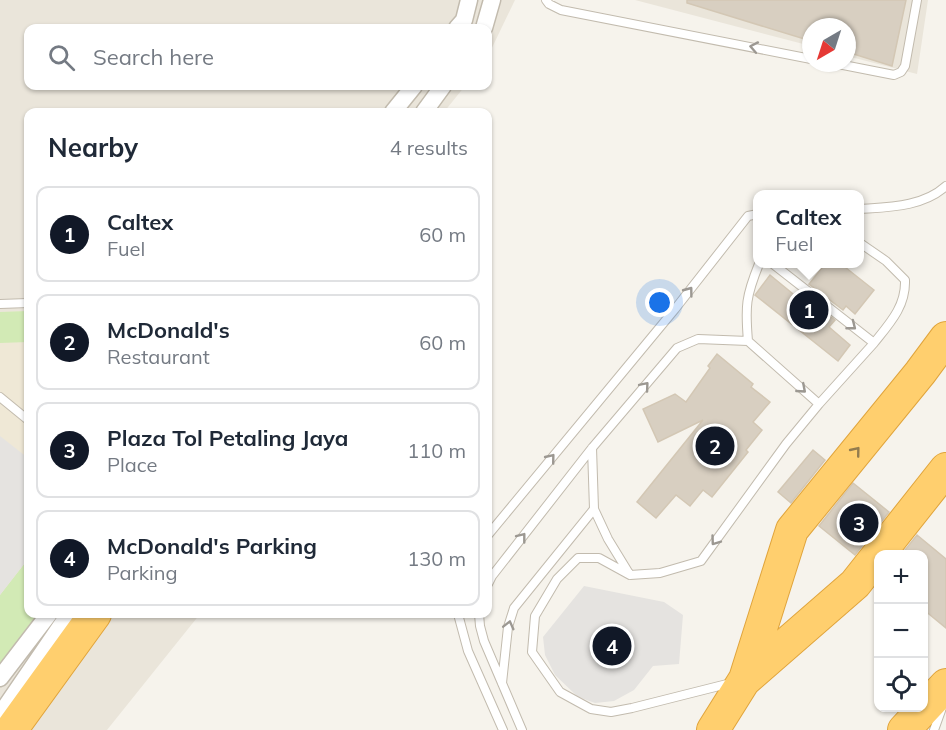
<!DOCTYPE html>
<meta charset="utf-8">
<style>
body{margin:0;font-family:Mulish,sans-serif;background:#f6f6f7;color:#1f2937}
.controls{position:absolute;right:18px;bottom:18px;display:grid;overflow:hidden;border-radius:12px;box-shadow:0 2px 4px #0004}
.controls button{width:54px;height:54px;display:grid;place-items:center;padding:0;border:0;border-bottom:2px solid #e0e1e3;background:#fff;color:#1f2937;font:30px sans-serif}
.compass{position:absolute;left:802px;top:18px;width:54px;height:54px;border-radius:50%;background:#fff;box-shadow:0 2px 4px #0004;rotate:219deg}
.you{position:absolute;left:660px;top:303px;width:21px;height:21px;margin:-15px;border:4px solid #fff;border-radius:50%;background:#1a73e8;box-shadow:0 0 0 9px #1a73e833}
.badge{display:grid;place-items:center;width:39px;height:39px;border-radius:50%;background:#111827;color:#fff;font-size:20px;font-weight:700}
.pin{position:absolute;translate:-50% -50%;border:3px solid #fff;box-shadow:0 2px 6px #0006}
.popup{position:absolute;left:753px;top:190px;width:111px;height:78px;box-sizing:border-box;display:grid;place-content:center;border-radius:12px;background:#fff;filter:drop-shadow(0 2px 4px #0005);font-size:20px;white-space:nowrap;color:#747a83}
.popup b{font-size:22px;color:#1f2937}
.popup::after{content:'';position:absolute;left:50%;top:100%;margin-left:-12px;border:12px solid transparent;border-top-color:#fff}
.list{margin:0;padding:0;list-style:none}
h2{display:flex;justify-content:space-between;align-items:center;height:78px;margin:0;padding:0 24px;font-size:26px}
h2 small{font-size:20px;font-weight:400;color:#747a83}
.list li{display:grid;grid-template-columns:39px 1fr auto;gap:18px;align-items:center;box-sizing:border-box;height:96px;margin:0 12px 12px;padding:0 12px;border:2px solid #e0e1e3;border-radius:12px}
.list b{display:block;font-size:22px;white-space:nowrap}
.list p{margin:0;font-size:20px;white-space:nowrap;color:#747a83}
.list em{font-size:20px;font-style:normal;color:#747a83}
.icon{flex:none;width:33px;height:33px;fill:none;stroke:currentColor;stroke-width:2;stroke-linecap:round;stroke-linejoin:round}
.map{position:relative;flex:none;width:946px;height:730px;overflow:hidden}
.search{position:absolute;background:#fff;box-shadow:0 2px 4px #0004;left:24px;top:24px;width:468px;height:66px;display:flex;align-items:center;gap:15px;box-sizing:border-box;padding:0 21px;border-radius:12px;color:#747a83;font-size:22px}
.panel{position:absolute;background:#fff;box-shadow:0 2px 4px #0004;left:24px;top:108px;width:468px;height:510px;border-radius:12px}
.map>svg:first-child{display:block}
.residential{fill:#eae5da}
.education{fill:#efe8d6}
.green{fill:#d2eab5}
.parking{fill:#e5e3e0}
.building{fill:#d8cfc1;stroke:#d3c7b4;stroke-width:1.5}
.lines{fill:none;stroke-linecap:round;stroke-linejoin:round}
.service-casing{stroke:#c2bbae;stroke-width:10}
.minor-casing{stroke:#c2bbae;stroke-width:19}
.motorway-casing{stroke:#e0a43c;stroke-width:34}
.service{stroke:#fff;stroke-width:8}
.minor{stroke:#fff;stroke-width:16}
.motorway{stroke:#ffcf6e;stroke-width:32}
.oneway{stroke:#9c9892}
.oneway2{stroke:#937c4e}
</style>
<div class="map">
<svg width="946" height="730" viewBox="0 0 946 730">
<rect width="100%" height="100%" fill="#f6f3ec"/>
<path class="residential" d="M0,0H515L488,56V28H28V86H465L444,112H28V614H200L107,730H0Z
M635,0H928L917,74L847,56V27H811V46Z"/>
<path class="education" d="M28,311V614L0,666V312Z"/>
<path class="green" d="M28,311V342L0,343V312Z
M28,559V614H40L0,666V595Z"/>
<path class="parking" d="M0,436L28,458V559L0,595Z
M584,586L664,602L683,615L679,664L653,666L634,690L614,701L595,703L578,697L555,675L545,655L543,637Z"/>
<path class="building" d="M687,0H906L892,66L847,52V27H811V41L687,3Z
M825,264H841L874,290L855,314L846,306L843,310L809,284Z
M770,275L798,298L801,294L835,320L829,327L850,345L838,361L755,295Z
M717,354L753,384L751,387L770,402L753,422L762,430L746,450L748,452L712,497L703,490L690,506L676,495L656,518L637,502L703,420L658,442L643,409L675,394L686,402L710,368L708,366Z
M813,450L825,460L791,503L778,492Z
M853,483L889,512L855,555L819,526Z
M917,535L946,559V628L924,610V555H901Z"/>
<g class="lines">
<g class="service-casing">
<path id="service" d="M546,0L549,4L561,10L811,59
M833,63L894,75L901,72L905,66L917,0
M860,209C889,207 923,207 946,186
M860,243L886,261L905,280C906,306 890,323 874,343
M773,264L874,343L819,404
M0,304L28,303
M748,341C745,306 746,296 759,264
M0,397L28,420
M592,448L594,509L608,539L630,575
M488,535L675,309L748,216L758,214
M488,584L492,576L592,448L677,348L698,339L748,341L819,404L786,444L701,561L660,573L630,575L599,558H578L557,579L535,616L532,652L560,692L591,709L611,712L632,708L731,683
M458,614L468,651L503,730
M479,614L480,626L484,641L522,730
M502,683L508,627L514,608L594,509
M934,730L943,705"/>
</g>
<g class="minor-casing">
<path id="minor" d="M457,28L464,20L469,0
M484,28L492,0
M393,112L414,86
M424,112L443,86
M0,678L49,614
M0,715L69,614"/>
</g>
<g class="motorway-casing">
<path id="motorway" d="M746,679L855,584L946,469
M11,730L95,614
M713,730L745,679L792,530L920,373L946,338
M904,730L946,685"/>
</g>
<use href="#service" class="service"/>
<use href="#minor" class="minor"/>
<use href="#motorway" class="motorway"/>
</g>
<defs><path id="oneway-chevron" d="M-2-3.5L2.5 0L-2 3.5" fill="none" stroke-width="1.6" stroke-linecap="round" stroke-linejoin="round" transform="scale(1.5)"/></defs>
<g class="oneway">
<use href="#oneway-chevron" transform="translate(754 47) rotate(-169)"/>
<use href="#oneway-chevron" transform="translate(689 291) rotate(-53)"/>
<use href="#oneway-chevron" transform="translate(852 326) rotate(38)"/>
<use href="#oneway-chevron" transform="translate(645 386) rotate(-50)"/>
<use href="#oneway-chevron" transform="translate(802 389) rotate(41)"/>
<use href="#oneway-chevron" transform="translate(551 458) rotate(-51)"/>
<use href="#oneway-chevron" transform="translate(522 537) rotate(-52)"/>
<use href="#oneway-chevron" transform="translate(715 541) rotate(126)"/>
<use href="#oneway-chevron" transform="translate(509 625) rotate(-76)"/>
</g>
<use class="oneway2" href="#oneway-chevron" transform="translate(856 451) rotate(-51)"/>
</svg>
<div class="controls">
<button>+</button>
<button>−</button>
<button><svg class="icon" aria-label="locate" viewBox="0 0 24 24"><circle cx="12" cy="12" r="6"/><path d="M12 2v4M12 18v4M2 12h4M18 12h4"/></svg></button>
</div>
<svg class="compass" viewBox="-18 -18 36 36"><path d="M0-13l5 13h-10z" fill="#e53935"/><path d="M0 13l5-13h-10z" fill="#747a83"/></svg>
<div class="you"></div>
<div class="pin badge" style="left:809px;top:310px">1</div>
<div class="popup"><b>Caltex</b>Fuel</div>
<div class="pin badge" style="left:715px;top:446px">2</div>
<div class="pin badge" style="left:859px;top:523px">3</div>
<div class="pin badge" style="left:612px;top:646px">4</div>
<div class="search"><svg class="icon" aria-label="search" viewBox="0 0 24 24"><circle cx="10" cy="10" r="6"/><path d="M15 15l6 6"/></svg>Search here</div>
<section class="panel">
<h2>Nearby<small>4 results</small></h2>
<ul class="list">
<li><span class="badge">1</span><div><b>Caltex</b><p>Fuel</p></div><em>60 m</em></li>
<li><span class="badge">2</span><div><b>McDonald's</b><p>Restaurant</p></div><em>60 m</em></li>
<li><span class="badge">3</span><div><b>Plaza Tol Petaling Jaya</b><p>Place</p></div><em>110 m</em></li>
<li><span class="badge">4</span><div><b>McDonald's Parking</b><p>Parking</p></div><em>130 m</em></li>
</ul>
</section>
</div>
